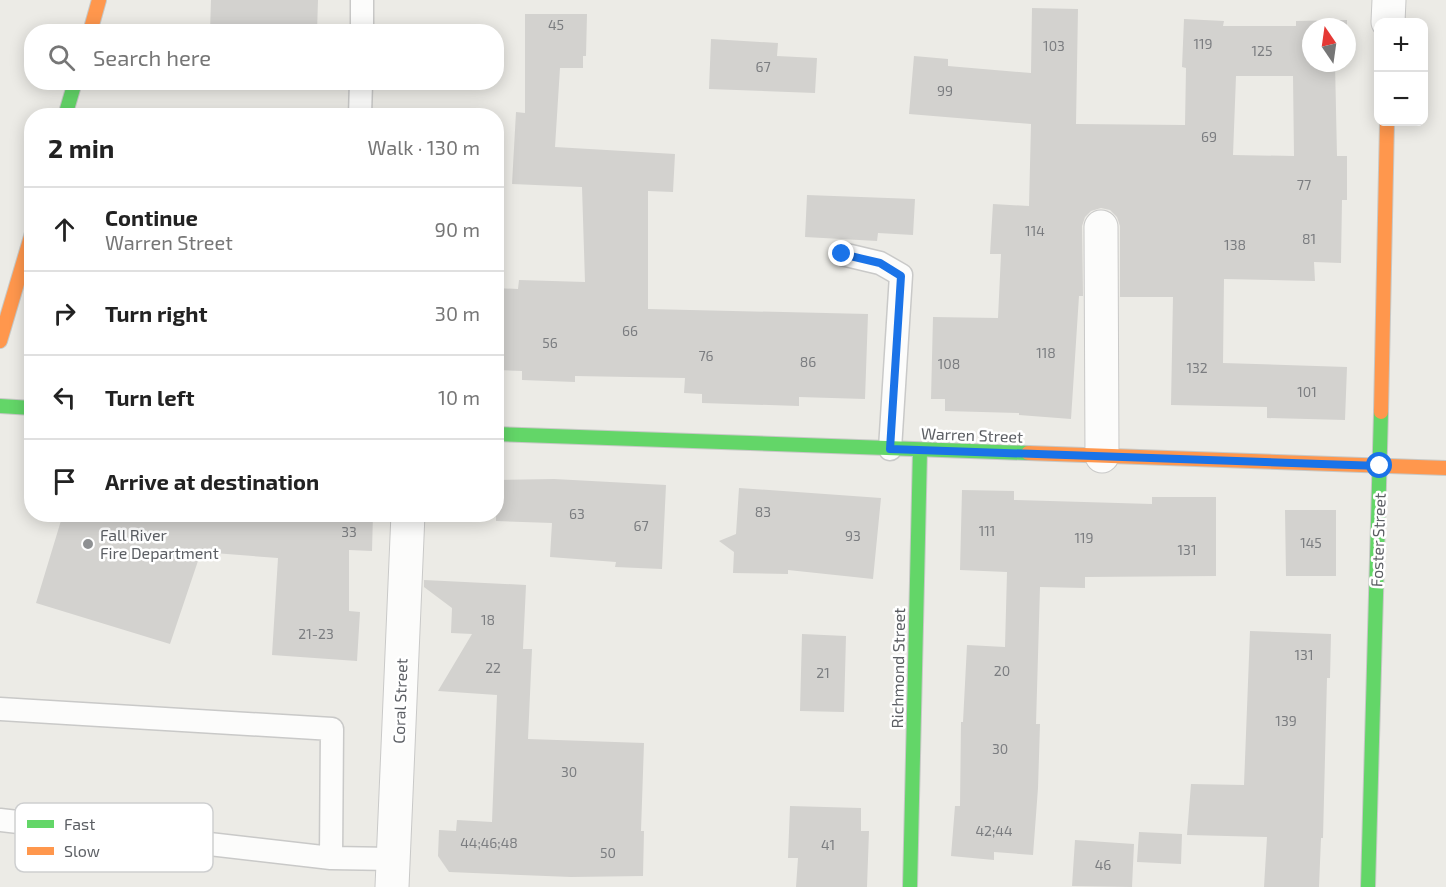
<!DOCTYPE html>
<meta charset="utf-8">
<style>
body{margin:0;font-family:"Exo 2",sans-serif;background:#f6f6f6;color:#222}
.controls{position:absolute;right:18px;top:18px;display:grid;overflow:hidden;border-radius:12px;box-shadow:0 3px 15px #0003}
.controls button{width:54px;height:54px;display:grid;place-items:center;padding:0;border:0;border-bottom:2px solid #e0e0e0;background:#fff;color:#222;font:30px sans-serif}
.compass{position:absolute;left:1302px;top:18px;width:54px;height:54px;border-radius:50%;background:#fff;box-shadow:0 3px 15px #0003;rotate:347deg}
.stop{position:absolute;width:18px;height:18px;margin:-14px;border:4px solid #1a73e8;border-radius:50%;background:#fff}
.stop.end{background:#1a73e8;border-color:#fff;box-shadow:0 2px 6px #0008}
.list{margin:0;padding:0;list-style:none}
h2{display:flex;justify-content:space-between;align-items:center;height:78px;margin:0;padding:0 24px;font-size:26px}
h2 small{font-size:20px;font-weight:400;color:#767676}
.list li{display:grid;grid-template-columns:39px 1fr auto;gap:18px;align-items:center;box-sizing:border-box;height:84px;padding:0 24px;border-top:2px solid #e0e0e0}
.list b{display:block;font-size:22px;white-space:nowrap}
.list p{margin:0;font-size:20px;white-space:nowrap;color:#767676}
.list em{font-size:20px;font-style:normal;color:#767676}
.icon{flex:none;width:33px;height:33px;fill:none;stroke:currentColor;stroke-width:2;stroke-linecap:round;stroke-linejoin:round}
.map{position:relative;flex:none;width:1446px;height:887px;overflow:hidden}
.search{position:absolute;background:#fff;box-shadow:0 3px 15px #0003;left:24px;top:24px;width:480px;height:66px;display:flex;align-items:center;gap:15px;box-sizing:border-box;padding:0 21px;border-radius:24px;color:#767676;font-size:22px}
.panel{position:absolute;background:#fff;box-shadow:0 3px 15px #0003;left:24px;top:108px;width:480px;height:414px;border-radius:24px}
.map>svg:first-child{display:block}
.building{fill:#d3d2cf;fill-rule:evenodd}
.lines{fill:none;stroke-linecap:round;stroke-linejoin:round}
.lane-casing{stroke:#c9c9c8;stroke-width:25}
.street-casing{stroke:#c9c9c8;stroke-width:35}
.fast-casing{stroke:#c7c8c6;stroke-width:16}
.slow-casing{stroke:#c7c8c6;stroke-width:16}
.lane{stroke:#fcfcfb;stroke-width:22}
.street{stroke:#fcfcfb;stroke-width:33}
.fast{stroke:#63d668;stroke-width:14}
.slow{stroke:#ff974d;stroke-width:14}
.route{stroke:#1a73e8;stroke-width:8}
.poi-dot{fill:#8e9092;stroke:#fff;stroke-width:2}
.labels{text-anchor:middle;stroke-width:5;stroke-linejoin:round;paint-order:stroke}
.number-label{font-size:14px;fill:#7b7d80}
.street-label{font-size:16px;fill:#5c5f64;stroke:#fff}
.poi-label{font-size:16px;fill:#5c5f64;stroke:#fff;text-anchor:start}
.key{fill:#fff;stroke:#cecfd0;stroke-width:1.5}
.key-label{font-size:16px;fill:#5c5f64}
</style>
<div class="map">
<svg width="1446" height="887" viewBox="0 0 1446 887">
<rect width="100%" height="100%" fill="#ecebe6"/>
<path class="building" d="M211,0H318L317,32H210Z
M1032,8L1078,9L1076,124L1185,125L1186,68L1182,67L1184,19L1224,21L1223,26H1296V21L1347,20V27H1311V63H1347V60V63H1335L1337,156H1347V200H1342L1341,263L1314,262L1315,281L1224,279L1223,363L1347,367L1345,420L1267,418V407L1171,405L1173,297H1120V226L1117,217L1110,210L1101,208L1091,211L1085,217L1082,226L1083,296H1079L1071,419L1019,415V413L945,411V399H931L933,317L998,318L1001,254H990L993,204L1029,206L1031,124L909,114L914,56L948,59V66L1031,73ZM1236,76H1293L1294,156L1233,155Z
M525,14H587L586,56H583V68H560L555,147L675,154L673,192L648,191V309L868,314L865,399L799,397V406L702,403V394L684,393L685,378L575,376V382L522,380V371L496,370V288L518,289L519,280L585,282L582,187L512,184L516,112L525,113Z
M711,39L778,43L777,56L817,58L815,93L709,89Z
M807,195L915,199L913,235L878,233L877,241L805,237Z
M554,479L666,485L662,569L615,567L616,562L550,557L552,523L496,521V480Z
M739,488L881,498L873,579L788,570V574L733,573L734,552L719,541L736,534Z
M962,490L1014,491V500L1152,504V497H1216V576L1085,577V588L1040,587L1036,724H1040L1038,788L1033,855L994,852V860L951,856L955,806H960L961,722H963L967,645L1005,647L1007,572L960,570Z
M1285,510H1336V576H1286Z
M63,514H373L372,551L349,550V611L360,612L357,661L272,655L278,558L201,552L170,644L36,603Z
M424,580L526,585L523,649H532L528,739L644,743L641,831H644L643,876L571,877L449,872L438,856L439,830L456,831L457,820L492,822L497,695L438,691L472,634L451,633L452,608L424,587Z
M1250,631L1331,634L1330,678H1327L1323,838H1321L1319,887H1264L1267,837L1187,835L1191,784L1244,785Z
M802,634L846,636L844,712L800,711Z
M790,806L861,808V831H869L867,887H796L798,858H788Z
M1139,832L1182,834L1181,864L1137,862Z
M1075,840L1134,844L1132,887L1072,886Z"/>
<g class="lines">
<g class="lane-casing">
<path id="lane" d="M362,32V0
M360,116L361,82
M842,254L880,263L901,275L890,449
M0,709L332,729L331,858L393,859
M0,820L331,858"/>
</g>
<g class="street-casing">
<path id="street" d="M1388,22L1389,0
M1101,227L1102,456
M392,887L408,514"/>
</g>
<g class="fast-casing">
<path id="fast" d="M65,116L75,82
M0,406L32,408
M496,434L1028,453
M910,887L920,450
M1368,887L1381,412"/>
</g>
<g class="slow-casing">
<path id="slow" d="M90,32L99,0
M0,341L32,233
M1381,412L1387,122
M1028,453L1446,468"/>
</g>
<use href="#lane" class="lane"/>
<use href="#street" class="street"/>
<use href="#fast" class="fast"/>
<use href="#slow" class="slow"/>
</g>
<g class="lines">
<path class="route" d="M842,254L880,263L901,276L890,449L1380,466"/>
</g>
<circle class="poi-dot" cx="88" cy="544" r="6"/>
<g class="labels">
<g class="number-label">
<text x="556" y="30">45</text>
<text x="1203" y="49">119</text>
<text x="1054" y="51">103</text>
<text x="1262" y="56">125</text>
<text x="763" y="72">67</text>
<text x="945" y="96">99</text>
<text x="1209" y="142">69</text>
<text x="1304" y="190">77</text>
<text x="1035" y="236">114</text>
<text x="1309" y="244">81</text>
<text x="1235" y="250">138</text>
<text x="630" y="336">66</text>
<text x="550" y="348">56</text>
<text x="1046" y="358">118</text>
<text x="706" y="361">76</text>
<text x="808" y="367">86</text>
<text x="949" y="369">108</text>
<text x="1197" y="373">132</text>
<text x="1307" y="397">101</text>
<text x="763" y="517">83</text>
<text x="577" y="519">63</text>
<text x="641" y="531">67</text>
<text x="987" y="536">111</text>
<text x="349" y="537">33</text>
<text x="853" y="541">93</text>
<text x="1084" y="543">119</text>
<text x="1311" y="548">145</text>
<text x="1187" y="555">131</text>
<text x="488" y="625">18</text>
<text x="316" y="639">21-23</text>
<text x="1304" y="660">131</text>
<text x="493" y="673">22</text>
<text x="1002" y="676">20</text>
<text x="823" y="678">21</text>
<text x="1286" y="726">139</text>
<text x="1000" y="754">30</text>
<text x="569" y="777">30</text>
<text x="994" y="836">42;44</text>
<text x="489" y="848">44;46;48</text>
<text x="828" y="850">41</text>
<text x="608" y="858">50</text>
<text x="1103" y="870">46</text>
</g>
<g class="street-label">
<text transform="translate(972 435) rotate(2)" y="6">Warren Street</text>
<text transform="translate(1378 540) rotate(-88)" y="6">Foster Street</text>
<text transform="translate(898 668) rotate(-89)" y="6">Richmond Street</text>
<text transform="translate(400 701) rotate(-88)" y="6">Coral Street</text>
</g>
<g class="poi-label">
<text x="100" y="541">Fall River<tspan x="100" dy="18">Fire Department</tspan></text>
</g>
</g>
<rect x="15" y="803" width="198" height="69" rx="9" class="key"/>
<rect x="27" y="820" width="27" height="8" fill="#63d668"/>
<rect x="27" y="847" width="27" height="8" fill="#ff974d"/>
<g class="key-label">
<text x="64" y="830">Fast</text>
<text x="64" y="857">Slow</text>
</g>
</svg>
<div class="controls">
<button>+</button>
<button>−</button>
</div>
<svg class="compass" viewBox="-18 -18 36 36"><path d="M0-13l5 13h-10z" fill="#e53935"/><path d="M0 13l5-13h-10z" fill="#767676"/></svg>
<div class="stop" style="left:1380px;top:466px"></div>
<div class="stop end" style="left:842px;top:254px"></div>
<div class="search"><svg class="icon" aria-label="search" viewBox="0 0 24 24"><circle cx="10" cy="10" r="6"/><path d="M15 15l6 6"/></svg>Search here</div>
<section class="panel">
<h2>2 min<small>Walk · 130 m</small></h2>
<ul class="list">
<li><svg class="icon" aria-label="ahead" viewBox="0 0 24 24"><path d="M12 20V5M6 11l6-6 6 6"/></svg><div><b>Continue</b><p>Warren Street</p></div><em>90 m</em></li>
<li><svg class="icon" aria-label="right" viewBox="0 0 24 24"><path d="M7 20v-9h11M14 6l5 5-5 5"/></svg><div><b>Turn right</b></div><em>30 m</em></li>
<li><svg class="icon" aria-label="left" viewBox="0 0 24 24"><path d="M17 20v-9H6M10 6l-5 5 5 5"/></svg><div><b>Turn left</b></div><em>10 m</em></li>
<li><svg class="icon" aria-label="arrive" viewBox="0 0 24 24"><path d="M6 21V4h12l-3 4 3 4H6"/></svg><div><b>Arrive at destination</b></div></li>
</ul>
</section>
</div>
